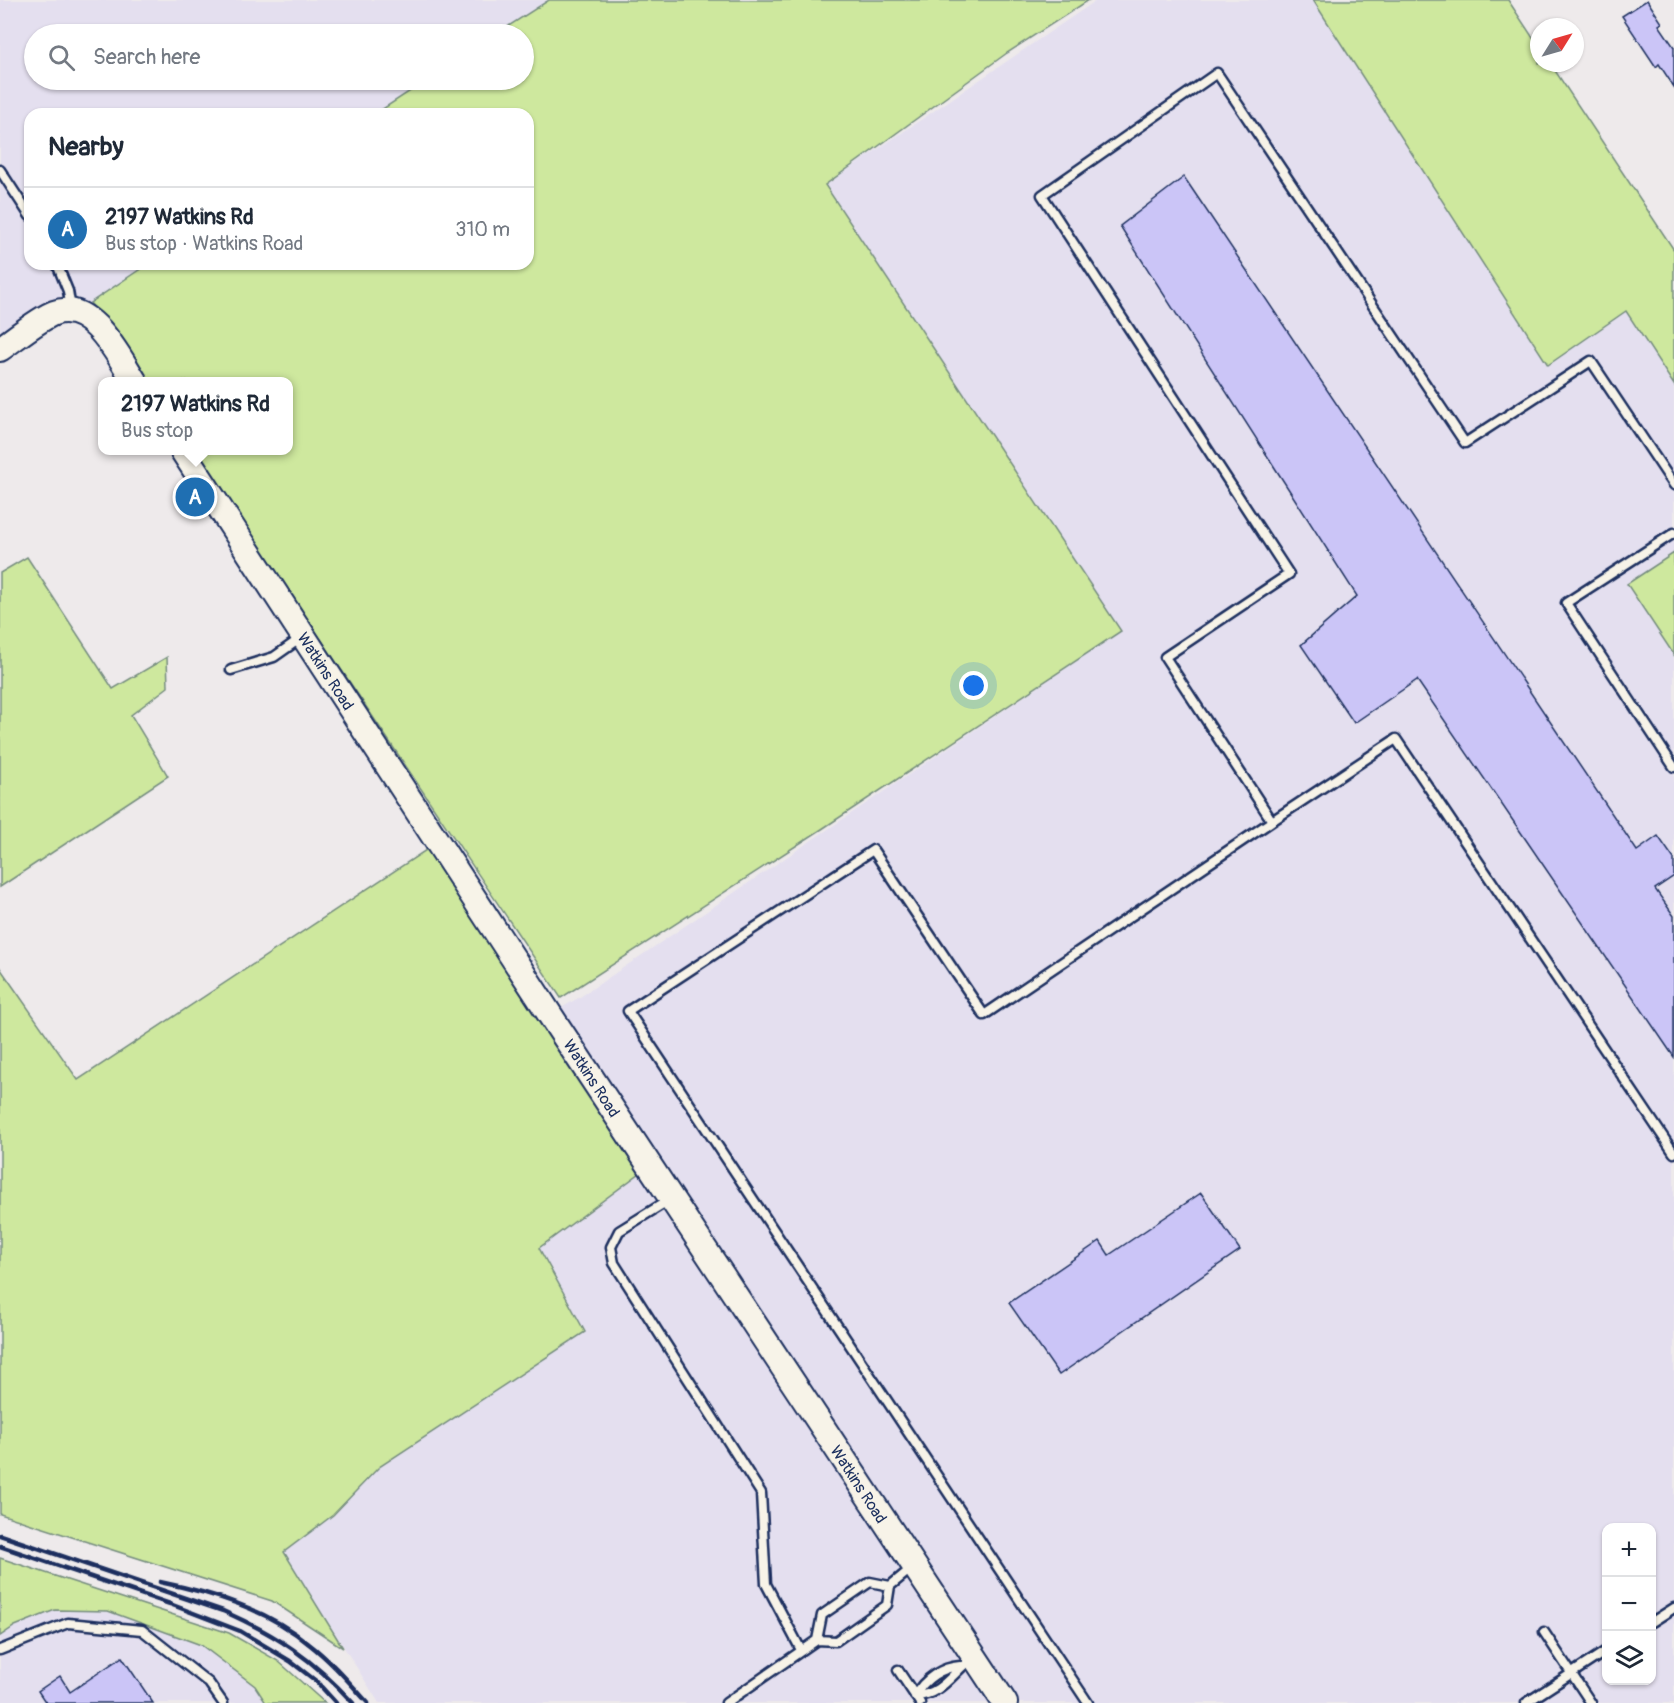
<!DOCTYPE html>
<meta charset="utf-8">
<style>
body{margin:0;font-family:Pangolin,sans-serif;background:#f6f6f7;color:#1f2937}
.controls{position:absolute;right:18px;bottom:18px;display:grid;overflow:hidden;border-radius:12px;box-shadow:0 2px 4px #0004}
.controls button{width:54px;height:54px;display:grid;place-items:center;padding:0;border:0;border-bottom:2px solid #e0e1e3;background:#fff;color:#1f2937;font:30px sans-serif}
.compass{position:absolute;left:1530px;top:18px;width:54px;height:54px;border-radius:50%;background:#fff;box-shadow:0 2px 4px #0004;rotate:53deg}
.you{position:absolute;left:974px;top:686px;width:21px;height:21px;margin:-15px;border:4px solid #fff;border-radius:50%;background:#1a73e8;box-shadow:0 0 0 9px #1a73e833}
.badge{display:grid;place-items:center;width:39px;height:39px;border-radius:50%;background:#1f6fb2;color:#fff;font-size:20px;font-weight:700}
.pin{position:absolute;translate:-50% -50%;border:3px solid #fff;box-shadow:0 2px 6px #0006}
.popup{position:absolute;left:98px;top:377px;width:195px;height:78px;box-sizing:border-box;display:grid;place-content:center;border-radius:12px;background:#fff;filter:drop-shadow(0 2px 4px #0005);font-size:20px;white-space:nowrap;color:#747a83}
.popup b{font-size:22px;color:#1f2937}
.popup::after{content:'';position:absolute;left:50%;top:100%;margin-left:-12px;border:12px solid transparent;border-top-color:#fff}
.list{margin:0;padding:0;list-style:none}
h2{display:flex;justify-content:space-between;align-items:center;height:78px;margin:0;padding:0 24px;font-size:26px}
h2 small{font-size:20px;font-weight:400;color:#747a83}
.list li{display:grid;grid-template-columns:39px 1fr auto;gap:18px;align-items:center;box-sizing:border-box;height:84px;padding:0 24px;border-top:2px solid #e0e1e3}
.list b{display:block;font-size:22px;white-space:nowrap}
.list p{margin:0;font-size:20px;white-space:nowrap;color:#747a83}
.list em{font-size:20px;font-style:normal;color:#747a83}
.icon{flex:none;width:33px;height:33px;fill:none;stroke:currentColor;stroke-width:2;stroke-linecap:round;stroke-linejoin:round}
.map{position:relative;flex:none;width:1674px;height:1703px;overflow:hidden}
.search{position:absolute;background:#fff;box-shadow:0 2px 4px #0004;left:24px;top:24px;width:510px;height:66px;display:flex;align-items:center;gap:15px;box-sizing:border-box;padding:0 21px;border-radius:33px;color:#747a83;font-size:22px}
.panel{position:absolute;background:#fff;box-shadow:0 2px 4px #0004;left:24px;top:108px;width:510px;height:162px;border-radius:18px}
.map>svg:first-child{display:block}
.built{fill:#e4dfef;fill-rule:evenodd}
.green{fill:#cee89e;stroke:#748c7e;stroke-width:1.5}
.building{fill:#cbc5f7;stroke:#1b2f5e;stroke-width:1.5}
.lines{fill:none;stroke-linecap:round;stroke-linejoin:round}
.lane-casing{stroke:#1b2f5e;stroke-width:13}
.secondary-casing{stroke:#1b2f5e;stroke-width:28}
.lane{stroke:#f7f3e8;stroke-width:8}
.secondary{stroke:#f7f3e8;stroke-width:24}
.rail{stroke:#1b2f5e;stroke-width:4.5}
.labels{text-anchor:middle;stroke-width:5;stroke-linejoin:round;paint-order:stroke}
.street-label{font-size:16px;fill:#1b2f5e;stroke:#f7f3e8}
</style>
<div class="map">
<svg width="1674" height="1703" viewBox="0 0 1674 1703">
<rect width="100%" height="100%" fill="#eeeaeb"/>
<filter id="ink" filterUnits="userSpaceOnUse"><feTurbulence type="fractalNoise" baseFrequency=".0167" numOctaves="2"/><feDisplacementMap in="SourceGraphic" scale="12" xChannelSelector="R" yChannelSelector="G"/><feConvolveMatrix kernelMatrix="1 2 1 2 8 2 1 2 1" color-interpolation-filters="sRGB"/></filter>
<g filter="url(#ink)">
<path class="built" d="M0,0H549L496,34H34V80H427L375,114H30V264H148L90,303L0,355Z
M1097,0H1313L1548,365L1626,310L1674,385V553L1627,584L1674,655V1703H379L284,1552L333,1515L379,1467L539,1248L544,1018L580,997L1121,631L825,185ZM1606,1528H1652V1680H1606Z
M55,1610L108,1611L201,1645L255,1686L266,1703H0V1636L15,1626Z"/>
<path class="green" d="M549,0H1089L1007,53L825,185L1121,631L822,829L561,998L195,451L288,450V382L149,381L112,327L90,303L148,264H528V114H375L427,80H524V34H496Z
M1313,0H1508L1539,47V63H1550L1674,250V385L1626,311L1548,365Z
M1674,553V655L1627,584Z
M27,557L113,689L167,657L168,687L131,715L168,776L0,887V573Z
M429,848L640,1173L539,1248L585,1332L379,1467L333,1515L284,1552L343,1648L272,1601L0,1514V968L78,1080Z
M0,1558L229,1633L278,1661L325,1703H266L255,1686L201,1645L108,1611L55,1610L15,1626L0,1636Z"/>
<path class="building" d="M1647,0L1662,23L1659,25L1674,47V87L1659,64L1656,67L1622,16Z
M1184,177L1637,851L1658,836L1674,859V876L1655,889L1674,916V1057L1417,680L1354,723L1301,645L1357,596L1120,226Z
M1201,1193L1240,1250L1059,1375L1009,1303L1100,1241L1109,1255Z
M122,1657L153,1703H46L38,1691L60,1676L70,1692Z"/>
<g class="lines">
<g class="lane-casing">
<path id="lane" d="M0,170L30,216
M57,264L68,291L71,309
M1674,533L1566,603L1674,767
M231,670L274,657L301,638
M1272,821L1396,739L1674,1153
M669,1200L619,1231L611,1247L614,1263L761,1493L766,1584L801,1650
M1652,1622L1674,1608
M1544,1632L1591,1703
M817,1640L822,1615L870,1582L890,1586
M0,1650L68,1623L142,1630L209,1683L223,1703
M898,1670L920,1703
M915,1696C942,1696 954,1670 974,1657
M915,1696C924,1679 942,1667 960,1666
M726,1703L817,1640L836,1641L887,1605L890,1586L913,1567
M1088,1703L628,1011L873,850L984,1015L1272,821L1165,657L1289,574L1042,195L1217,73L1465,443L1591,361L1674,485
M1526,1703L1606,1651"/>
</g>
<g class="secondary-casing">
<path id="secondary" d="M0,349C13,340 40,318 54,313C91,299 119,357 135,382
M182,450L556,1024L1005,1703"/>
</g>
<use href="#lane" class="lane"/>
<use href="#secondary" class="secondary"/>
<path class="rail" d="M0,1535L223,1611C277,1635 313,1659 353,1703
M0,1546L170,1604L240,1631L290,1661L316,1681L336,1703
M160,1582C213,1593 267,1609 309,1644C331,1661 349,1682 368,1703"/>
</g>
</g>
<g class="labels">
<g class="street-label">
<text transform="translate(326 671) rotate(57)" y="6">Watkins Road</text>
<text transform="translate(592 1078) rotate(57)" y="6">Watkins Road</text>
<text transform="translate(859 1484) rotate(57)" y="6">Watkins Road</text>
</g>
</g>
</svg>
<div class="controls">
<button>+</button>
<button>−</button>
<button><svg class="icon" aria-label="layers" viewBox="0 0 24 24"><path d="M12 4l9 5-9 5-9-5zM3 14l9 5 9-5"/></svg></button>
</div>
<svg class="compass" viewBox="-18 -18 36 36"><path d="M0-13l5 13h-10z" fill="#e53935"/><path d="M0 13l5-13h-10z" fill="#747a83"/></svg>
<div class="you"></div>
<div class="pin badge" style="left:195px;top:497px">A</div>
<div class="popup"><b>2197 Watkins Rd</b>Bus stop</div>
<div class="search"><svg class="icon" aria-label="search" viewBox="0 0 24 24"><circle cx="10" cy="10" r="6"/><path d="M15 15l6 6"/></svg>Search here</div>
<section class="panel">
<h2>Nearby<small></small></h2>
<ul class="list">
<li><span class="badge">A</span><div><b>2197 Watkins Rd</b><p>Bus stop · Watkins Road</p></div><em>310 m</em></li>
</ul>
</section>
</div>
